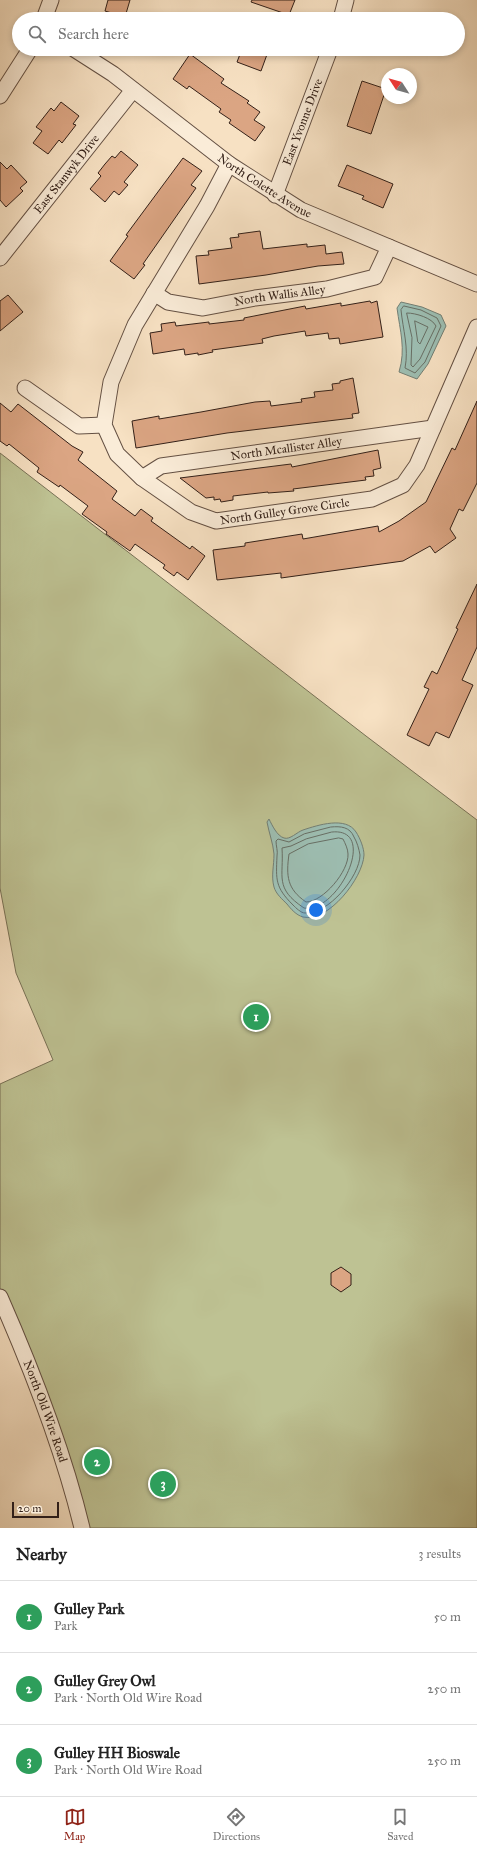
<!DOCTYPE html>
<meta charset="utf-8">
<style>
body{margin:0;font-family:"IM FELL Great Primer",serif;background:#f6f6f6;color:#222}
.compass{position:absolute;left:381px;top:68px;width:36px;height:36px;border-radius:50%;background:#fff;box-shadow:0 2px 6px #0003;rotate:306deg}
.scale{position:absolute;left:12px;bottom:10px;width:47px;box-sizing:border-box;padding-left:4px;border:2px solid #332018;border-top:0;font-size:11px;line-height:14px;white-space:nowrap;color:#332018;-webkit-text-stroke:3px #faecd8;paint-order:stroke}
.you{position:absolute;left:316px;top:910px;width:14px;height:14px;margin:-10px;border:3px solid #fff;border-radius:50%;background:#1a73e8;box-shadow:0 0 0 6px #1a73e833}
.badge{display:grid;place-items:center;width:26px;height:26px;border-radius:50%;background:#8f2418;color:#fff;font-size:13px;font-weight:700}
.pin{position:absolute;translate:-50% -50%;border:2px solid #fff;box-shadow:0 1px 4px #0006}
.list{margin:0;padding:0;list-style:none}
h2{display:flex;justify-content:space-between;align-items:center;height:52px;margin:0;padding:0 16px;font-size:17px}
h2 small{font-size:13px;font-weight:400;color:#767676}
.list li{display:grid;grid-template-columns:26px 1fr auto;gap:12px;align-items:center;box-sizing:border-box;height:72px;padding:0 16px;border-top:1px solid #e0e0e0}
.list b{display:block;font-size:15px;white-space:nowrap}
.list p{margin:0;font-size:13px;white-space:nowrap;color:#767676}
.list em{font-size:13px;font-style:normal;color:#767676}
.icon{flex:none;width:22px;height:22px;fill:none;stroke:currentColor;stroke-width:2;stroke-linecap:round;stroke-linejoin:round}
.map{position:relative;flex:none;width:477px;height:1528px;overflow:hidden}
.search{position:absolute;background:#fff;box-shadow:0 2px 6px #0003;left:12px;right:12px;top:12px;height:44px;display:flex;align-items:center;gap:10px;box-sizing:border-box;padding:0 14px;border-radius:22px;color:#767676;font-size:15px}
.sheet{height:268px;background:#fff}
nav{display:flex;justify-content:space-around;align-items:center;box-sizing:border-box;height:56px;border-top:1px solid #e0e0e0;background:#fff;font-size:11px;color:#767676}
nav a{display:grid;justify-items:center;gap:2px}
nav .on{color:#8f2418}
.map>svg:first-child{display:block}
.green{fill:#bec293;stroke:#787156}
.water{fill:#9dbeb2;stroke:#737f74}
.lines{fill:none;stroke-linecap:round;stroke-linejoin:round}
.shore{stroke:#686f65;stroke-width:1}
.building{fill:#dba583;stroke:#332018}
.minor-casing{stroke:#645043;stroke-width:17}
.minor{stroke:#faecd8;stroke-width:15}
.labels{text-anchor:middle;stroke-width:3;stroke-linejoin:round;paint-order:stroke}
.street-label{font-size:12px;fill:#332018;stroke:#faecd8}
</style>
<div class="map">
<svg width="477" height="1528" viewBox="0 0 477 1528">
<rect width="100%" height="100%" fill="#f7e1c3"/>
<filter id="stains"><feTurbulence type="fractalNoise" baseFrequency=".005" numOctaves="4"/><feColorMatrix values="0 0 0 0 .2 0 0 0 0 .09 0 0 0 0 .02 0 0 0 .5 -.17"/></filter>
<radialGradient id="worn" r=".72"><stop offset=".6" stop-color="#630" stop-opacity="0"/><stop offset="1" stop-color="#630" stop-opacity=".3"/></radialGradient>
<path class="green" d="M0,453L366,736L477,820V1528H82L0,1297V1084L53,1060L16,973L0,888Z"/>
<path class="water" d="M401,302L422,307L441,315L446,326L428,364L417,379L399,372C406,349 400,331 397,308Z
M269,819C272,825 277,836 284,838C290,840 297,832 303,830C318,825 346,816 356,832C360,838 364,848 364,855C363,878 328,923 303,917C296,915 291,909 287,904C282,899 276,894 274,887C271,876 274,866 274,854C273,843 269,833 267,822Z"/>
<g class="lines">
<path class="shore" d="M404,306L421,310L437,318L441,326L425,362L415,373L405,368C409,348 403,330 401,310Z
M407,313C416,313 432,318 436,326L420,359L413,367L411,365L412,338Z
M415,321L428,327L420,344L418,342Z
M331,827C341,826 350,827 354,837C357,842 359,849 360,855C360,876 328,915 305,913C301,913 296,908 293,905C275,887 276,880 277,856C278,851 276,846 276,841L278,839L289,842L304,834Z
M332,832C379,827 339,913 304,908C274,888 284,877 282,848L291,846L306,839Z
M339,838L343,839C345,843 348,849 348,854C349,871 323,902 306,902C287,889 286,876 289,854L308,844Z"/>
</g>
<path class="building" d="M108,0H130L125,17L105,11Z
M252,0H295L289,15L251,2Z
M242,49H269L261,71L237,62Z
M190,54L224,79L221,83L249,101L247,103L260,112L254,120L265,127L255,141L229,123L231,120L219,112L221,109L189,86L187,89L173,79Z
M362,81L386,89L371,134L347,126Z
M61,102L79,116L73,124L76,125L62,143L59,140L48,154L33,143L42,131L36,127L51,108L54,111Z
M121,151L138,165L124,182L128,185L119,195L114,191L105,202L90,189L101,176L98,173L105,164L112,156L115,158Z
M183,158L202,171L191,185L196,188L143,264L145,265L134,279L110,261L128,236L126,235Z
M0,162L7,169L11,165L27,182L20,188L23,191L6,207L0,200Z
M347,165L393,184L383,208L362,199L364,196L338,186Z
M260,231L263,249L307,244V247L325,245L326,254L342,252L344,264L318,266L266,275L199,284L196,256L209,255L208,251L232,248L230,238L239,237L238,234Z
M8,295L23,312L0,331V301Z
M370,301L371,303L377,301L383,337L340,344L339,338L329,339L328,333L306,336L305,331L274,336L262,339L263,343L212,350L213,352L198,355V353L185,355L184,349L153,354L150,333L162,331L161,324L175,322L176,326L209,322V324L244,320V318L305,306L306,309L341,303V306Z
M353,378L359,413L352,414L353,418L227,433L136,448L132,421L159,416V419L201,412L255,402L270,401L271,406L302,402L301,399L315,397L314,392L333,390L332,384L340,383V381Z
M477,401V483L463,511L459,509L450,529L456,538L435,553L430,546L403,561L281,578V573L217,580L213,550L245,546V543L302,534L303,539L378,526L379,532L399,521L426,502L452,448L455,450Z
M0,403L11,412L18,404L72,446L83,452L78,460L117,491L112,499L135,516L141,509L153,518L151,521L190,549L192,546L205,556L188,580L177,572L174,576L163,568L165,565L135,544L130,551L106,534L107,532L82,514L88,506L60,485L59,487L37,472L39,468L9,444L7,446L0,441Z
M378,450L381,468L373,470L374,476L365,477L366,480L293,489L294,491L268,493V492L233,496V500L221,502L220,499L214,500V497L206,498L180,478L291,464L292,467Z
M477,584V647L462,680L473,685L449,738L436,732L429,746L407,735L429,689L424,687L432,671L437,674L458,629L456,628Z
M341,1267L351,1274V1285L341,1292L331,1285V1273Z"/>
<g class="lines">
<g class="minor-casing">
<g id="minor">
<path d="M44,19L51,0"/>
<path d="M341,19L346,0"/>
<path id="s1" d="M74,49L113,74L229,164L301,210L477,284"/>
<path d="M0,96L30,49"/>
<path id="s2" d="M229,164L207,206L135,325L111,382L104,425L117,454L142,478L191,512L216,521L372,499L403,485L417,465L477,327"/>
<path id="s3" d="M275,195L330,49"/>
<path id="s4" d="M0,258L133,90"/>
<path id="s5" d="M154,293L168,302L203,308L255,298L327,289L375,277L389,247"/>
<path d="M25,388L79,426L104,425"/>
<path id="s6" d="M142,478L161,466L433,428"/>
<path id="s7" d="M0,1297C33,1372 63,1449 82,1528"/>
</g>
</g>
<use href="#minor" class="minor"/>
</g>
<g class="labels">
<g class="street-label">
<text dy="4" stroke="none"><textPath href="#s3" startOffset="78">East Yvonne Drive</textPath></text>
<text dy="4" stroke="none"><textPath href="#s4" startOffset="107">East Stanwyk Drive</textPath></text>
<text dy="4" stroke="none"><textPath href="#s1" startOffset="235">North Colette Avenue</textPath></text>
<text dy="4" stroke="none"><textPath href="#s5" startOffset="130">North Wallis Alley</textPath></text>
<text dy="4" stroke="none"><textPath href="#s6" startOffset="149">North Mcallister Alley</textPath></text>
<text dy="4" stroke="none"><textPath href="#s2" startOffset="514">North Gulley Grove Circle</textPath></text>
<text dy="4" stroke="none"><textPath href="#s7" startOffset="123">North Old Wire Road</textPath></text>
</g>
</g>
<rect width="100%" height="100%" filter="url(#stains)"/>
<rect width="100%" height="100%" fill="url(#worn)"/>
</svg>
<svg class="compass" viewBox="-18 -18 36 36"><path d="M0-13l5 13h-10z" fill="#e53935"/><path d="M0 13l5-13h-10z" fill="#767676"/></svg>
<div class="scale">20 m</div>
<div class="you"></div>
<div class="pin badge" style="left:256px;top:1017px;background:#2e9e5b">1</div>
<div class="pin badge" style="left:97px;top:1462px;background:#2e9e5b">2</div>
<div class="pin badge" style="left:163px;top:1484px;background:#2e9e5b">3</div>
<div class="search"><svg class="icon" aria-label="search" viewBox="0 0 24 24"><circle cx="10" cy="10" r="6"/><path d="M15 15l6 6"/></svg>Search here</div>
</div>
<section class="sheet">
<h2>Nearby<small>3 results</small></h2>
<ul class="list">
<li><span class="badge" style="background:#2e9e5b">1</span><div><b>Gulley Park</b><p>Park</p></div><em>50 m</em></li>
<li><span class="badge" style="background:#2e9e5b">2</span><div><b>Gulley Grey Owl</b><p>Park · North Old Wire Road</p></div><em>250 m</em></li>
<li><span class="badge" style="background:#2e9e5b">3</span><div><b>Gulley HH Bioswale</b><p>Park · North Old Wire Road</p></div><em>250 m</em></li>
</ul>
</section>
<nav>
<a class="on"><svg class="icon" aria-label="map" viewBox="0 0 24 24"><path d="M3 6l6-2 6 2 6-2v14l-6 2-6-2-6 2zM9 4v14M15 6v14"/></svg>Map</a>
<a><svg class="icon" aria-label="directions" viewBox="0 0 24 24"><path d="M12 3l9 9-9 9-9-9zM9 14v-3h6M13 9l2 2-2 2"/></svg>Directions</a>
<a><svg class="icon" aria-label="saved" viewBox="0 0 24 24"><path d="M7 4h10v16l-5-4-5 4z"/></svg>Saved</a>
</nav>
